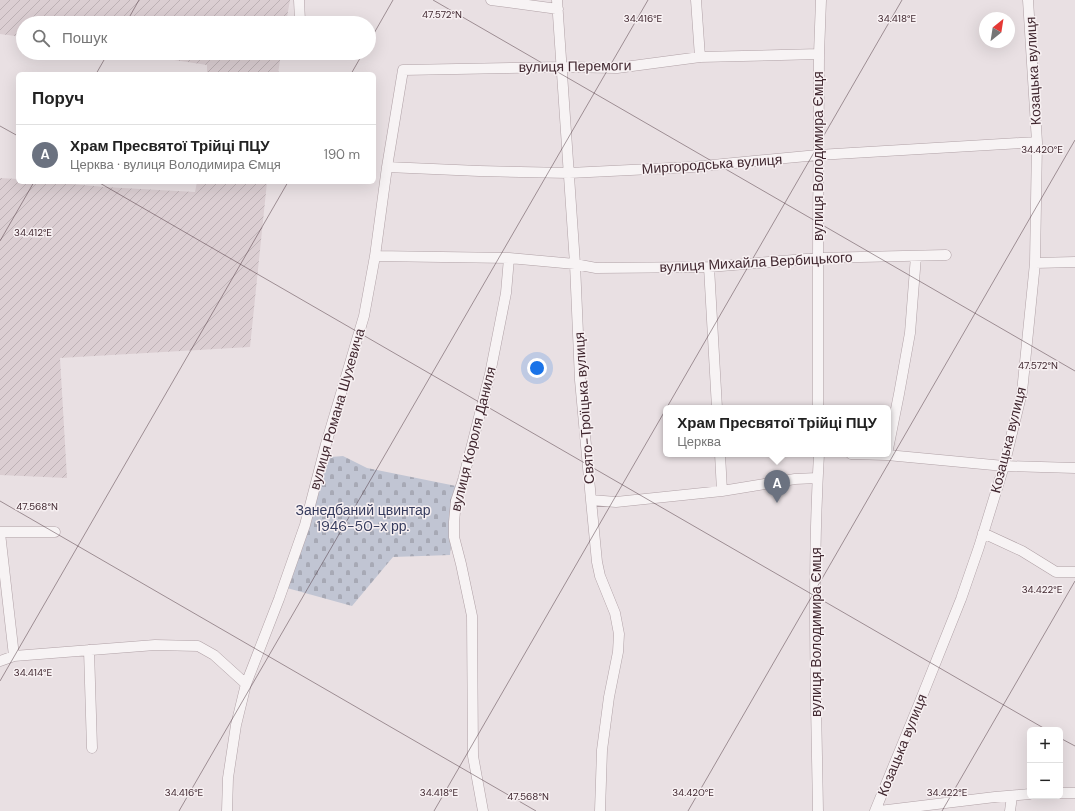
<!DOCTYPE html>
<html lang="uk">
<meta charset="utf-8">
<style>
body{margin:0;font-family:"DM Sans",sans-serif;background:#f2f2f2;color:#222}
.controls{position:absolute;right:12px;bottom:12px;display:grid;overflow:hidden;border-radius:6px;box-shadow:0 4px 16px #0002}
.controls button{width:36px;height:36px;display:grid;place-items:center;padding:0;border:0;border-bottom:1px solid #e0e0e0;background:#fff;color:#222;font:20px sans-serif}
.compass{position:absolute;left:979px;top:12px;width:36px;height:36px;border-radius:50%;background:#fff;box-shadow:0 4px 16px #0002;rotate:30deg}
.you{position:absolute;left:537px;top:368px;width:14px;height:14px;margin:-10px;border:3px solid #fff;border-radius:50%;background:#1a73e8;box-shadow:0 0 0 6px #1a73e833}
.badge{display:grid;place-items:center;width:26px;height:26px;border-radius:50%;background:#1a73e8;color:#fff;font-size:13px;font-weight:700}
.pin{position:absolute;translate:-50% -33px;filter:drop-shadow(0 1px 2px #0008)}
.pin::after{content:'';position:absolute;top:21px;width:14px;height:12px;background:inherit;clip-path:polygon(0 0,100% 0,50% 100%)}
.popup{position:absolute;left:663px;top:405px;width:228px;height:52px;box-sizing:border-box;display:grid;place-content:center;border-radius:6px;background:#fff;filter:drop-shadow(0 1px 3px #0005);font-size:13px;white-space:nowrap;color:#767676}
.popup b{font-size:15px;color:#222}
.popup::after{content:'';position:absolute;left:50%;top:100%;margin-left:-8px;border:8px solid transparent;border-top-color:#fff}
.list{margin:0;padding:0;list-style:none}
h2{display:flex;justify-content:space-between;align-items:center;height:52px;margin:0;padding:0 16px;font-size:17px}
h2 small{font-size:13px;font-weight:400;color:#767676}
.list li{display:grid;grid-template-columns:26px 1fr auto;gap:12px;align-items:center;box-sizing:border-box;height:60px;padding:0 16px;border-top:1px solid #e0e0e0}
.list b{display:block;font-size:15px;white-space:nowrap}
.list p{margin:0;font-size:13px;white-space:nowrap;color:#767676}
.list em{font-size:13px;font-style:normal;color:#767676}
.icon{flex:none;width:22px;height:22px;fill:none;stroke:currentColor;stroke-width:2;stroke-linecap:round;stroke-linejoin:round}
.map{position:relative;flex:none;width:1075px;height:811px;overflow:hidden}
.search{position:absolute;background:#fff;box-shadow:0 4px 16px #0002;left:16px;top:16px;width:360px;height:44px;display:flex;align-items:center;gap:10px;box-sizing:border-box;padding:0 14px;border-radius:22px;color:#767676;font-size:15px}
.panel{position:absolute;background:#fff;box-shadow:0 4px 16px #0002;left:16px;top:72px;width:360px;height:112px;border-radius:6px}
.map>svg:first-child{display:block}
.industrial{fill:url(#industrial-furrows)}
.cemetery{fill:url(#cemetery-stones)}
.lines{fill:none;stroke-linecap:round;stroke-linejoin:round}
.minor-casing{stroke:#b0a1a6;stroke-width:11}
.minor{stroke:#f7f3f4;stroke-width:10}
.ticks{fill:none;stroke:#412830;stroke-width:1;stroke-opacity:0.45}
.labels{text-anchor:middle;stroke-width:3;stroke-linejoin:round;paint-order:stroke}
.street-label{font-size:14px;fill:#412830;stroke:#f7f0f2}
.park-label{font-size:14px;fill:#353b5d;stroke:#f7f0f2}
.ticks-label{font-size:10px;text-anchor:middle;fill:#412830;stroke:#f7f0f2;stroke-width:3;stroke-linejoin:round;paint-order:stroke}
</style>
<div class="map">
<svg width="1075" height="811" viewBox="0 0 1075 811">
<defs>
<pattern id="industrial-furrows" width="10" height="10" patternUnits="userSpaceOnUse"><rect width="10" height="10" fill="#dbced2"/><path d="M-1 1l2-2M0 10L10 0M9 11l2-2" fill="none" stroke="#bdb1b5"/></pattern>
<pattern id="cemetery-stones" width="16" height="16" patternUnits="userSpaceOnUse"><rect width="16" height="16" fill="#c1c5d3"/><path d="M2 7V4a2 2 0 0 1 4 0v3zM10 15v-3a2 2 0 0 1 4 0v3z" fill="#a7a9b5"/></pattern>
</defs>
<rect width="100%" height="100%" fill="#e9e0e3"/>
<path class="industrial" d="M0,0H290L286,23H23V37L0,34Z
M128,53H281L278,74H207V65Z
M0,178L18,179V182H48L105,187L195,192L197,182H267L250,347L60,358L67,478L0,475Z"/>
<path class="cemetery" d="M343,456L367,468L456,486L450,555L393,557L352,606L287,588L326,463L331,457Z"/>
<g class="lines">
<g class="minor-casing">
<path id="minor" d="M299,0L300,21
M491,0L558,9
M557,0L575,264L580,380L591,500L597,562L600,576L615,613L619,634L618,652L609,697L602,750L600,811
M696,0L700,57
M387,167L479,171L569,173L692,167L818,155L1037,142
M375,256L509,258L575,264L596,268L709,267L818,258L946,255
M1035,263L1075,262
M709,267L717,408
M818,408V258L819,54L821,0
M888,449L899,394L910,333L916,256
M720,454L722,491
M851,454L887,455L1004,466L1075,468
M591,500L616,502L722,491L795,479L817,478
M0,532H55
M0,533L14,656
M983,533L1022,551L1056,572H1075
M89,650L92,748
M0,661L14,656L155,645L198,646L214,655L246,684
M1060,793H1075
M227,811L228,778L236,725L246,684L279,599L305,525L326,444L364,316L375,256L387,167L403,70L562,67L617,68L700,57L819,54
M483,811L473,756L472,616L461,564L454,537V522L456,501L463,480L490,374L506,293L509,258
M818,811C816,692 812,573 819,454
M875,811L919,704L961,599L979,547L1004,466L1022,392L1035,263L1037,142L1028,0
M879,811L995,797L1030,794
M1010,811L1012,796"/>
</g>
<use href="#minor" class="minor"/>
</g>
<path class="ticks" d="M433,0L1075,371M126,23L139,0M369,42L393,0M96,74L108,53M351,74L363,53M0,126L18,136M98,182L1047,730M0,241L34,182M0,501L536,811M0,681L288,182M1060,738L1075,746M179,811L648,0M434,811L902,0M688,811L1075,140M942,811L1075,581"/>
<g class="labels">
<g class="street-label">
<text transform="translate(575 66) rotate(-1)" y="5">вулиця Перемоги</text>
<text transform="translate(1033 71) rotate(-93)" y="5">Козацька вулиця</text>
<text transform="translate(818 156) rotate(-90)" y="5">вулиця Володимира Ємця</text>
<text transform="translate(712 164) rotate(-4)" y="5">Миргородська вулиця</text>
<text transform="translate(756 262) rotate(-3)" y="5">вулиця Михайла Вербицького</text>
<text transform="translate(584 408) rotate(-94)" y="5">Свято-Троїцька вулиця</text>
<text transform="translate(337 409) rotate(-74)" y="5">вулиця Романа Шухевича</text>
<text transform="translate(473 439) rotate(-76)" y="5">вулиця Короля Даниля</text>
<text transform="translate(1008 440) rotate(-76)" y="5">Козацька вулиця</text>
<text transform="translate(816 632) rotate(-90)" y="5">вулиця Володимира Ємця</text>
<text transform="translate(902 745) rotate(-68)" y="5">Козацька вулиця</text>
</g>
<g class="park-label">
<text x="363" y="515">Занедбаний цвинтар<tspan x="363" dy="16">1946-50-х рр.</tspan></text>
</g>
</g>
<g class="ticks-label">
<text x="442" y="18">47.572°N</text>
<text x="643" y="22">34.416°E</text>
<text x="897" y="22">34.418°E</text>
<text x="1042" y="153">34.420°E</text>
<text x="33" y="236">34.412°E</text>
<text x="1038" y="369">47.572°N</text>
<text x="37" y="510">47.568°N</text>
<text x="1042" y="593">34.422°E</text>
<text x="33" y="676">34.414°E</text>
<text x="184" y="796">34.416°E</text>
<text x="439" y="796">34.418°E</text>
<text x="693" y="796">34.420°E</text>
<text x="947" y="796">34.422°E</text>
<text x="528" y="800">47.568°N</text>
</g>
</svg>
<div class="controls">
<button>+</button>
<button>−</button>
</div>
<svg class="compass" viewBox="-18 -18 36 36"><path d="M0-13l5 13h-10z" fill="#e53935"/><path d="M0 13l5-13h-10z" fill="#767676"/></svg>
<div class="you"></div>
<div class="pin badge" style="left:777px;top:503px;background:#6b7280">A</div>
<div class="popup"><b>Храм Пресвятої Трійці ПЦУ</b>Церква</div>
<div class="search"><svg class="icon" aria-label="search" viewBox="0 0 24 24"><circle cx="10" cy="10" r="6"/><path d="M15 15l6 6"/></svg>Пошук</div>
<section class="panel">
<h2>Поруч<small></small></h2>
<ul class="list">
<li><span class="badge" style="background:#6b7280">A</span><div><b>Храм Пресвятої Трійці ПЦУ</b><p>Церква · вулиця Володимира Ємця</p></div><em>190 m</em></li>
</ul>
</section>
</div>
